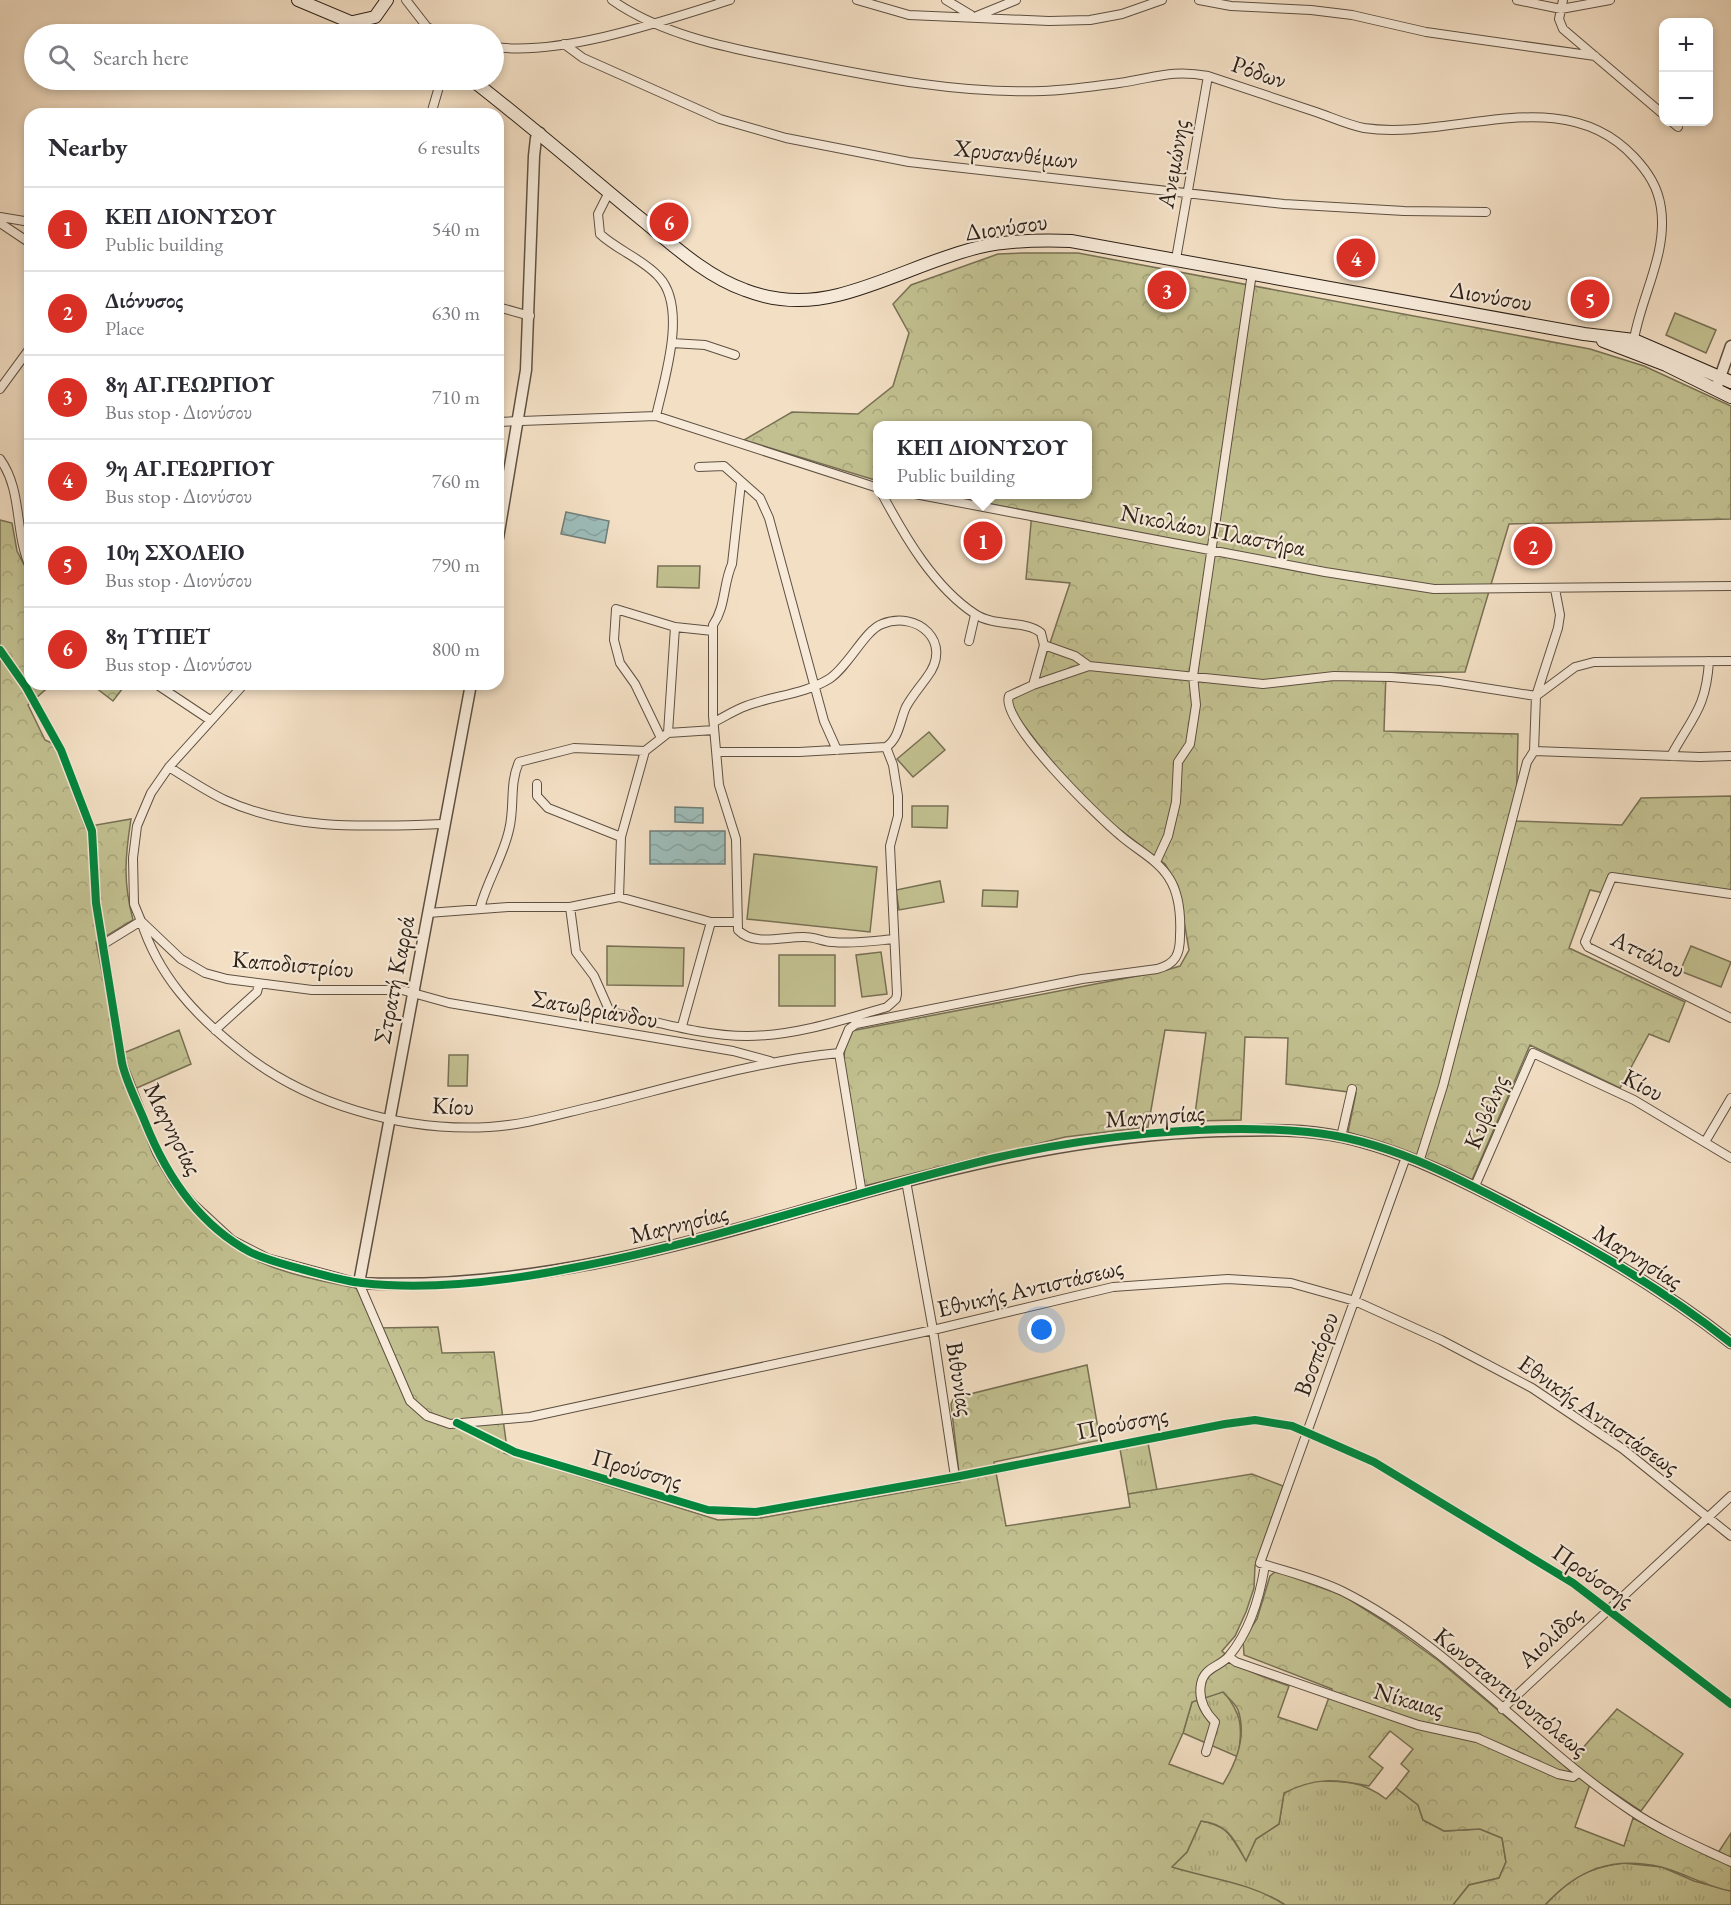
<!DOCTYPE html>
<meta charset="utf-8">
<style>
body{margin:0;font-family:"EB Garamond",serif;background:#f7f7f7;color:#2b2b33}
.controls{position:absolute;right:18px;top:18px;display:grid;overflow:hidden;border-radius:12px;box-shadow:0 3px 9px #0003}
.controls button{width:54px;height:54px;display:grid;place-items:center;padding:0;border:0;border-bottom:2px solid #e1e1e2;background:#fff;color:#2b2b33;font:30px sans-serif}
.you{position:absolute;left:1042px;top:1330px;width:21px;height:21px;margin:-15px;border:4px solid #fff;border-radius:50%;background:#1a73e8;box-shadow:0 0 0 9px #1a73e833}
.badge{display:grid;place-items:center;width:39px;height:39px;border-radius:50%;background:#d93025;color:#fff;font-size:20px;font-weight:700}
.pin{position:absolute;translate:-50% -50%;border:3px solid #fff;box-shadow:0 2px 6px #0006}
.popup{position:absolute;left:873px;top:421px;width:219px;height:78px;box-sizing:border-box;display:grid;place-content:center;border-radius:12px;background:#fff;filter:drop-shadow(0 2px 4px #0005);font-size:20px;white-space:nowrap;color:#7c7c81}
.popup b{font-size:22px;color:#2b2b33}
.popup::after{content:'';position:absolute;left:50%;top:100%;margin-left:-12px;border:12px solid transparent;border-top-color:#fff}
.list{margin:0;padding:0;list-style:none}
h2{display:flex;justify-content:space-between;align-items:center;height:78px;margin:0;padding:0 24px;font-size:26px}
h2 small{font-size:20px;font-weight:400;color:#7c7c81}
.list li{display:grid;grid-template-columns:39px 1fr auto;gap:18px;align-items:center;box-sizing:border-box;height:84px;padding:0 24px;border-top:2px solid #e1e1e2}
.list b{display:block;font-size:22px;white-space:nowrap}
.list p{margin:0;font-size:20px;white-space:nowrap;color:#7c7c81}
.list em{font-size:20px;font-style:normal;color:#7c7c81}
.icon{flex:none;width:33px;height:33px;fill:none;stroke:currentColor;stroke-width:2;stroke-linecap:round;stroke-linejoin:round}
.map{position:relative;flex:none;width:1731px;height:1905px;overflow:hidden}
.search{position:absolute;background:#fff;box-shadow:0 3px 9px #0003;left:24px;top:24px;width:480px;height:66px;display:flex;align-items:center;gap:15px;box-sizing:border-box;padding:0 21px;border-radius:33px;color:#7c7c81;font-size:22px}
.panel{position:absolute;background:#fff;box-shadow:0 3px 9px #0003;left:24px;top:108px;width:480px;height:582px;border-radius:18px}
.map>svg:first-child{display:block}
.grass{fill:url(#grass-tufts);stroke:#777054;stroke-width:1.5}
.forest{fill:url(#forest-crowns);stroke:#777054;stroke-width:1.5;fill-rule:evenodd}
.pitch{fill:#c2c090;stroke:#777054;stroke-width:1.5}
.water{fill:url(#water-waves);stroke:#707e78;stroke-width:1.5}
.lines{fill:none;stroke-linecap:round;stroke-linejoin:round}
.minor-casing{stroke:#5e5042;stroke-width:10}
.tertiary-casing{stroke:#5e5042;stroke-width:13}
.secondary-casing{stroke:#2c2017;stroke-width:14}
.minor{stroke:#f7ead9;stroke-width:8}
.tertiary{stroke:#f7ead9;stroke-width:10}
.secondary{stroke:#f7ead9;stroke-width:12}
.cycleway-casing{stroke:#f7ead9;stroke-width:11}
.cycleway{stroke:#00873e;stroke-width:8}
.labels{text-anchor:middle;stroke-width:4.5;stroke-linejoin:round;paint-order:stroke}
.street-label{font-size:24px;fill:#2c2017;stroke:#f7ead9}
</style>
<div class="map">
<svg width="1731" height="1905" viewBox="0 0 1731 1905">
<defs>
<pattern id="grass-tufts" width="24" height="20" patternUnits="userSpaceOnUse" patternTransform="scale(1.5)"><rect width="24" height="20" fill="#c2c090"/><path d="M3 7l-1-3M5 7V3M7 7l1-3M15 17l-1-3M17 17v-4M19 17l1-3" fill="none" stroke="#a7a57b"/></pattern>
<pattern id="forest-crowns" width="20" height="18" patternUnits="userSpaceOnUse" patternTransform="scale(1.5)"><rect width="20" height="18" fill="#c2c090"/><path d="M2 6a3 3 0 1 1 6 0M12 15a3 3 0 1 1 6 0" fill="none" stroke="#a7a57b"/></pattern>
<pattern id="water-waves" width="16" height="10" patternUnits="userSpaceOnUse" patternTransform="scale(1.5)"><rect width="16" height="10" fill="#9dbcb9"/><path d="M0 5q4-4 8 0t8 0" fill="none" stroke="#87a19e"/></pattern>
</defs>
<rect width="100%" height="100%" fill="#f3dfc4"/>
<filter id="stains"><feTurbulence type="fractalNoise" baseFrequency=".00333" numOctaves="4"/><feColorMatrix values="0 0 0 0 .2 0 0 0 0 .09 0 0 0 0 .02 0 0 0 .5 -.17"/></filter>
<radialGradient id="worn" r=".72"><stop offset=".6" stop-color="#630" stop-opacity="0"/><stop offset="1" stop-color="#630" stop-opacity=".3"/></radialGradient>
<path class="grass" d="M1148,1443L1157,1490L1128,1494L1120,1449Z
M1223,1691C1242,1714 1243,1727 1238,1757L1183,1733L1192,1702Z
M1307,1781C1340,1781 1360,1779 1386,1799L1396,1788L1418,1805L1423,1820L1444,1831L1480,1829L1502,1838L1506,1862L1499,1878L1469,1885L1453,1905H1285L1277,1900L1171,1867L1187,1852L1201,1821C1229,1825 1232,1839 1246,1860L1256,1839L1279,1824L1284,1793Z
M1623,1863L1662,1867L1694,1881L1731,1891V1905H1545C1570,1878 1587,1868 1623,1863Z"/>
<path class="forest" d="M1023,253H1078L1590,349L1644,366L1731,406V519L1509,524L1465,672L1386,673L1384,731L1518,734L1516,821L1622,825L1641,798L1731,796V897L1614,879L1608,894L1590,890L1569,948L1685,1002L1669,1042L1649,1034L1620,1088L1530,1045L1472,1180L1348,1132L1356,1093L1286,1084L1288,1038L1245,1037L1241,1120L1194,1121L1206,1033L1165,1030L1148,1127L1065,1137L864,1186L844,1060L845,1043L851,1031L1163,971L1180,966L1189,950L1178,886L1165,864L1101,815L1059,771L1013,711L1010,699L1035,688L1070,583L1026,579L1032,512L944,495L1088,494V426H878V481L744,440L792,412L858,414L893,386L909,333L893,304L911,285L998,254Z
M0,520L12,523L17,551L30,576V684H52L28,705L45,740L56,745L85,827L131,819C125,857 123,882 133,920L96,942L119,1055L179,1030L191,1064L130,1091C154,1159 190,1231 260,1262C292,1276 327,1282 361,1289L375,1328L438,1327L442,1353L494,1352L506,1441L504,1453L718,1520L760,1518L960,1482L951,1404L954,1398L1087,1365L1100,1440L994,1462L1006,1526L1130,1507L1128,1494L1252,1474L1283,1486L1255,1566L1254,1588L1246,1612L1235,1636L1222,1651C1241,1671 1264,1677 1289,1686L1278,1717L1317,1730L1332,1689L1244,1655L1243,1640L1257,1619L1270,1576L1276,1571L1344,1596L1385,1622L1439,1661L1566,1767L1617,1709L1683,1754L1641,1811L1596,1781L1589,1787L1575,1827L1624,1846L1633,1818L1714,1859L1731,1833V1891C1706,1887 1685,1873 1661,1867C1612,1856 1578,1869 1545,1905H1453L1469,1885L1499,1878L1506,1862L1502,1838L1480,1829L1444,1831L1423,1820L1418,1805L1396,1788L1409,1771L1401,1764L1413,1749L1390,1731L1369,1757L1383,1768L1369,1786C1335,1779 1316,1777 1284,1793L1279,1824L1256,1839L1246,1861C1234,1839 1228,1824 1201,1821L1187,1852L1172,1867C1210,1879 1250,1882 1285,1905H0ZM1223,1692C1227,1697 1236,1704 1238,1710C1247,1736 1236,1763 1223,1784L1169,1764L1183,1733L1192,1702Z
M91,684H126L113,701Z"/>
<path class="pitch" d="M1675,313L1716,330L1706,353L1666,335Z
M658,566H700L699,588L657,587Z
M929,732L945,750L913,777L897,759Z
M912,806H948L947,828L912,827Z
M754,854L877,867L870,932L747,919Z
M940,881L944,902L899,910L896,890Z
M983,890L1018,891L1017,907L982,906Z
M607,946L684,948L683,986L607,985Z
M1691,946L1731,962L1721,987L1680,971Z
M881,952L887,994L862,997L856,955Z
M779,955H835V1006H779Z
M449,1055H468L467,1086H448Z"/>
<path class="water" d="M566,512L609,521L605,543L561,534Z
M675,807L703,808V823L675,822Z
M650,831H725V864H650Z"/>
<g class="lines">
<g class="minor-casing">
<path id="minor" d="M406,0L427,27L441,34
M612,0C664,37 738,50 800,62C879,78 962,94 1043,91C1068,90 1094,86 1119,83C1155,78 1171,69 1208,76C1244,88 1280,100 1316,112C1331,117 1348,125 1364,128C1452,141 1563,80 1634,157C1648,172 1658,187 1661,208C1668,255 1639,300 1633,345
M857,0L909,15L1049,21L1090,20L1122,14L1162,0
M946,0L971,15
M1199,0L1231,6L1311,10L1352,15L1426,32L1595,56
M1517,0L1561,9L1610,0
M1563,0L1559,19L1563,29L1664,115
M977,16L1016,0
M564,44L583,58L720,119L786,138L909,162L1284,204L1404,211L1486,212
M494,47C562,56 664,21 730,0
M431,114L441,80
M1672,122L1678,127
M609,192L598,214L600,234C617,250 643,259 659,277C688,308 664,380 656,416
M0,217L30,222
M0,223L30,243
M1176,259L1208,76
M498,307L530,316
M672,343L705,345L735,355
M0,389L30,348
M498,422L656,416L878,488
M0,459C23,491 14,531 30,567
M699,467L724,466L760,498L769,518L824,721L837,750
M741,483L732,564C723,584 726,606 713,625V716L719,785L736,839L738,930C754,947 784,936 805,937C815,937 824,942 833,942C853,944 873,941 894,939
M915,494L1325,572L1434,589L1731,586
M969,641L975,615
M1044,645L1075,656L1089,666L1263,684L1334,676L1391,677L1440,681L1536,696L1575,667L1594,662L1731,661
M0,650L26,687L61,750L92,831L96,903L122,1063L157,1153L175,1183L193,1204L232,1240L267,1258L359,1283L410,1401L427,1416L450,1424L530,1417L933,1330L1113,1287L1228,1279L1291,1283L1355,1301L1441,1340L1532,1388L1623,1449L1731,1536
M156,684L210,720
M244,684L169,767L151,793L137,826L133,858L134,904L141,921L181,959L205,973L227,979L312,990H402L449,1003L733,1051L770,1061
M1033,685L1089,666
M714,722C724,717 735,710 746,706C772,696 805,694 829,679C848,667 865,630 882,624C917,610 954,642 927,677C920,687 912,696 906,707C900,720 899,739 886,747L799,752H718
M668,733L675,627
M661,738L635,684L620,663L614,640L616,609L675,627L713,631
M1534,751L1700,757L1731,756
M1671,756C1692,717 1706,709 1709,661
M169,767C188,779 206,791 225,800C295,832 371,826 444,824
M537,784V796L548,808L621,837
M1156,862L1168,836L1176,802L1178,762L1190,744L1196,705L1193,676L1252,273
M1731,894L1612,877L1585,942L1588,947L1731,1018
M619,897L621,837L645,751L668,733L714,730
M570,907L576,952L594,976L610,1012C655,1021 702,1036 747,1036C794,1036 843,1020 887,1007L896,999L897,994L890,846L898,816V796L893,765L886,747
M480,908C487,881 503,857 509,830C515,807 509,784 519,762L574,748L645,751
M428,913L508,907H570L619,897L711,922H736
M102,945L141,921C158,975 194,1014 238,1049C305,1104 402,1132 489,1127C525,1125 560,1114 595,1106C676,1086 756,1061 839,1053
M682,1026L711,922
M215,1030L257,992L259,984
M1341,1137L1352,1089
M1705,1142L1731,1098
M1406,1157L1260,1563C1288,1572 1315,1578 1342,1591C1450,1645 1530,1743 1630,1810C1661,1831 1697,1846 1731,1862
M1419,1162L1443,1086L1527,762L1534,751L1536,696L1558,628L1560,615L1555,589
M906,1181L933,1330L955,1477
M1475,1186L1533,1053L1634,1100L1731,1158
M862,1194L839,1053L849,1029L856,1024L1082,979L1157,969C1176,964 1180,954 1180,936C1181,916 1180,895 1169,878C1158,860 1137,850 1121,836C1100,819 999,721 1009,696L1033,685L1044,645L1041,633C1027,620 994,627 975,614C934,587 905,537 882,494
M459,1424L515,1452L708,1510L756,1512L955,1477L1225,1424L1255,1420L1292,1426L1374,1462L1573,1583L1731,1704
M1229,1657L1236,1662L1418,1725L1477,1738L1558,1774L1573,1777L1578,1773
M1502,1709L1731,1496
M1206,1752L1215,1722C1205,1712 1198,1700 1201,1684C1204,1667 1220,1667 1229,1656C1250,1631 1260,1596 1265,1565"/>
</g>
<g class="tertiary-casing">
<path id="tertiary" d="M1717,386L1731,346
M498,538L526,370L534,156L536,138L540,133
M471,684L359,1283C530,1291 687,1244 849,1197C971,1162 1092,1135 1219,1131C1260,1130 1302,1128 1342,1137C1406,1151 1465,1182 1523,1212C1595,1250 1667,1292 1731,1343"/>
</g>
<g class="secondary-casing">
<path id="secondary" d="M298,0L379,34
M353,22L375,17L387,0
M440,34H441
M472,80C529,124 584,172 640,218C672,244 705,276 745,290C776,302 806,303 838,295C887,283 932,258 980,247C1009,240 1042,240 1071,241L1584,334L1634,340L1731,382
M1603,341L1666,365L1731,397"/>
</g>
<use href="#minor" class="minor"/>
<use href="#tertiary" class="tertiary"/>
<use href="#secondary" class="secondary"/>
<g class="cycleway-casing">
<path id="cycleway" d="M0,650L26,687L61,750L92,831L96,903L122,1063C127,1084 137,1102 145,1122C166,1175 198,1224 250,1252C266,1260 284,1264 301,1269C321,1274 342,1281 362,1283C433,1291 508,1281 577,1267C719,1240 855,1191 995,1158C1091,1136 1210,1123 1308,1132C1386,1139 1458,1178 1526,1214C1597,1251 1668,1293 1731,1343
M457,1423L515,1452L708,1510L756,1512L955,1477L1225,1424L1255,1420L1292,1426L1374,1462L1573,1583L1731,1704"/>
</g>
<use href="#cycleway" class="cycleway"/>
</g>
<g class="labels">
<g class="street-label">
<text transform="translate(1259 72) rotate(19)" y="8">Ρόδων</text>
<text transform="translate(1016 154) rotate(6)" y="8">Χρυσανθέμων</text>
<text transform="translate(1173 164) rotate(-80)" y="8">Ανεμώνης</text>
<text transform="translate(1006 227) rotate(-8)" y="8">Διονύσου</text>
<text transform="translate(1491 296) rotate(10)" y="8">Διονύσου</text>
<text transform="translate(1213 530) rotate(11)" y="8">Νικολάου Πλαστήρα</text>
<text transform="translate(1648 954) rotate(26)" y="8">Αττάλου</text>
<text transform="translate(293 964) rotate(5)" y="8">Καποδιστρίου</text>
<text transform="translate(394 980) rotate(-79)" y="8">Στρατή Καρρά</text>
<text transform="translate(595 1009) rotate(10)" y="8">Σατωβριάνδου</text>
<text transform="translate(1643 1085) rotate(28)" y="8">Κίου</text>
<text transform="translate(453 1106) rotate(3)" y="8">Κίου</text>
<text transform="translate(1486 1112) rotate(-67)" y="8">Κυβέλης</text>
<text transform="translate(1155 1116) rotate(-4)" y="8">Μαγνησίας</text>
<text transform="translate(173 1129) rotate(63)" y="8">Μαγνησίας</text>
<text transform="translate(679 1224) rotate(-14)" y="8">Μαγνησίας</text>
<text transform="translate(1638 1257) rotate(32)" y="8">Μαγνησίας</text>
<text transform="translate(1030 1288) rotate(-13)" y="8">Εθνικής Αντιστάσεως</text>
<text transform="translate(1316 1354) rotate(-70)" y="8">Βοσπόρου</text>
<text transform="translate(960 1379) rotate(81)" y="8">Βιθυνίας</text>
<text transform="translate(1599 1415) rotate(35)" y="8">Εθνικής Αντιστάσεως</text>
<text transform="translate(1122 1423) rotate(-11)" y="8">Προύσσης</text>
<text transform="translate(637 1469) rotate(16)" y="8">Προύσσης</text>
<text transform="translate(1593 1576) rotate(35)" y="8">Προύσσης</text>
<text transform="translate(1550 1637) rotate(-43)" y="8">Αιολίδος</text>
<text transform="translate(1511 1692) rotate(39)" y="8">Κωνσταντινουπόλεως</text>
<text transform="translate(1409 1700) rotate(16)" y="8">Νίκαιας</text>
</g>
</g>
<rect width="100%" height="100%" filter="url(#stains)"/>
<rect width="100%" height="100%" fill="url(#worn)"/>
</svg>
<div class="controls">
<button>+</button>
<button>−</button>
</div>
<div class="you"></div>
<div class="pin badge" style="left:983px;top:541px">1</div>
<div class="popup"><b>ΚΕΠ ΔΙΟΝΥΣΟΥ</b>Public building</div>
<div class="pin badge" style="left:1533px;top:546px">2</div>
<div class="pin badge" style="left:1167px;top:290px">3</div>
<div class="pin badge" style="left:1356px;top:258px">4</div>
<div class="pin badge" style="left:1590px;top:299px">5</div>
<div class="pin badge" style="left:669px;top:222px">6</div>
<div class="search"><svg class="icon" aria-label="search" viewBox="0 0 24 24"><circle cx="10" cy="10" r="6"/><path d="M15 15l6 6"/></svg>Search here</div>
<section class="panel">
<h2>Nearby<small>6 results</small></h2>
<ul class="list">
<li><span class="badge">1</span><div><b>ΚΕΠ ΔΙΟΝΥΣΟΥ</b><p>Public building</p></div><em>540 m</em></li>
<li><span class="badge">2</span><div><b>Διόνυσος</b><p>Place</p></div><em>630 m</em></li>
<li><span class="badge">3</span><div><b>8η ΑΓ.ΓΕΩΡΓΙΟΥ</b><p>Bus stop · Διονύσου</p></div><em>710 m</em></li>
<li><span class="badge">4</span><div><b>9η ΑΓ.ΓΕΩΡΓΙΟΥ</b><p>Bus stop · Διονύσου</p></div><em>760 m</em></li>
<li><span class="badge">5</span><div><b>10η ΣΧΟΛΕΙΟ</b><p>Bus stop · Διονύσου</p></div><em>790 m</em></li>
<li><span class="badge">6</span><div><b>8η ΤΥΠΕΤ</b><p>Bus stop · Διονύσου</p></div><em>800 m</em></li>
</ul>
</section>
</div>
